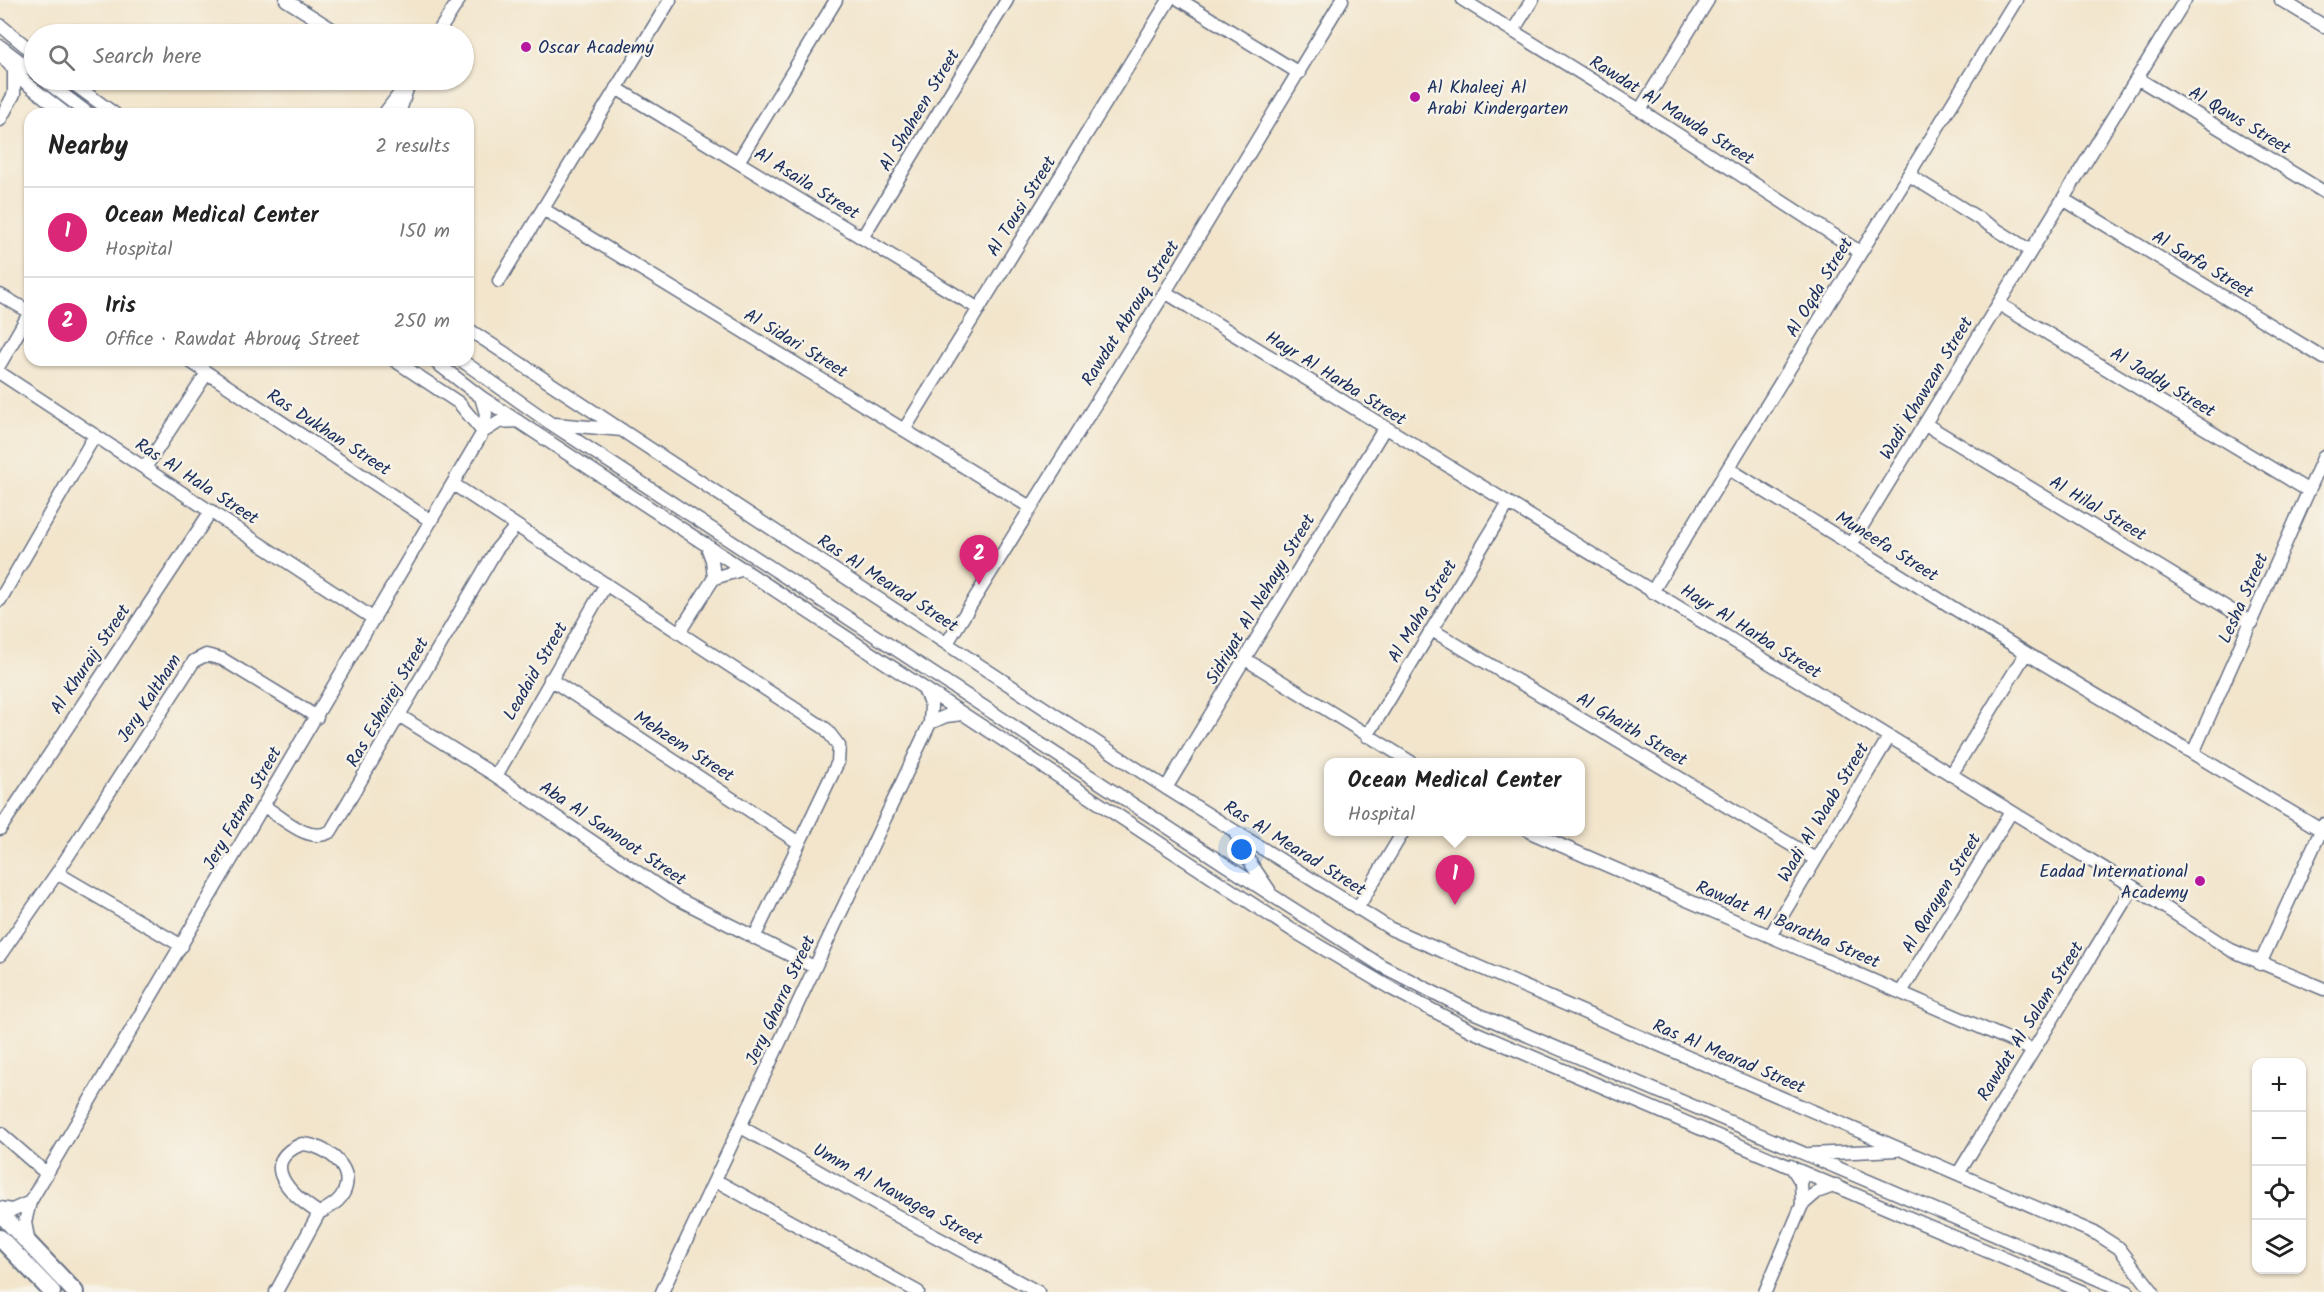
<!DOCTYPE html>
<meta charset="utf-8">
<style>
body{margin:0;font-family:Kalam,sans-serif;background:#f2f2f2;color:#222}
.controls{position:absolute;right:18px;bottom:18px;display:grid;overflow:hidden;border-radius:12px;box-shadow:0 2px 4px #0004}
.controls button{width:54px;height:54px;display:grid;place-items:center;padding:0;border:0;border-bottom:2px solid #e0e0e0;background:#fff;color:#222;font:30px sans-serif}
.you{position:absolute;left:1242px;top:850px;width:21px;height:21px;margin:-15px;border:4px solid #fff;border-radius:50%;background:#1a73e8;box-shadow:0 0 0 9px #1a73e833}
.badge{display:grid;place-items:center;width:39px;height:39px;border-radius:50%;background:#db2777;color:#fff;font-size:20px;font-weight:700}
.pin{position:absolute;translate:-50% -50px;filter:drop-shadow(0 2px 3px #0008)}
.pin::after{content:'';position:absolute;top:32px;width:21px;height:18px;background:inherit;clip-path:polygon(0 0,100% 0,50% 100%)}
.popup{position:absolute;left:1324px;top:758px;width:261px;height:78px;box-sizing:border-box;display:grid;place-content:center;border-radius:12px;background:#fff;filter:drop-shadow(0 2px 4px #0005);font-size:20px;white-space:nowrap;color:#767676}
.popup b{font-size:22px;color:#222}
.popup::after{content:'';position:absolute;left:50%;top:100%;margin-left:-12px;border:12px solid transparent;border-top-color:#fff}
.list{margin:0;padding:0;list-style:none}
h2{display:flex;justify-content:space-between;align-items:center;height:78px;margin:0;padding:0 24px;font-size:26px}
h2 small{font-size:20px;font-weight:400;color:#767676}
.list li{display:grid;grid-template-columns:39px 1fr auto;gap:18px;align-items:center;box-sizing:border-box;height:90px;padding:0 24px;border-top:2px solid #e0e0e0}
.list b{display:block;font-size:22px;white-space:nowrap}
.list p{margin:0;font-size:20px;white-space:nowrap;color:#767676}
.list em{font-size:20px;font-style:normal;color:#767676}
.icon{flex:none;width:33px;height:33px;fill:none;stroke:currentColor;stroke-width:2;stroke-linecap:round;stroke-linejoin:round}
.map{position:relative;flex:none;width:2324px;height:1292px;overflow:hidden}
.search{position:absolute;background:#fff;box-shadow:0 2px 4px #0004;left:24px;top:24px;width:450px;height:66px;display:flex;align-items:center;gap:15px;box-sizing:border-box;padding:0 21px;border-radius:33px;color:#767676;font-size:22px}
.panel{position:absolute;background:#fff;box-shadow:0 2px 4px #0004;left:24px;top:108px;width:450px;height:258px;border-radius:18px}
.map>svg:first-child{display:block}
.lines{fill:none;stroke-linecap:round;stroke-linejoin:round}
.minor-casing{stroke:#666f84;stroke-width:15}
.major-casing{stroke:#666f84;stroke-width:20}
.minor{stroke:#fff;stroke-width:12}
.major{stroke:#fff;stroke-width:16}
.poi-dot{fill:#b5179e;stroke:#f7f3e8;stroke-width:2}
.labels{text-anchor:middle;stroke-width:5;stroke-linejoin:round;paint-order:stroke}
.poi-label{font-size:18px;fill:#1b2f5e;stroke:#f7f3e8;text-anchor:start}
.street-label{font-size:18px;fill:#1b2f5e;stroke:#f7f3e8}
</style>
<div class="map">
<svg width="2324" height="1292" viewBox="0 0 2324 1292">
<rect width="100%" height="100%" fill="#f7f3e8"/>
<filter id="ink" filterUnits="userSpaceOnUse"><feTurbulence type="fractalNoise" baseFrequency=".0167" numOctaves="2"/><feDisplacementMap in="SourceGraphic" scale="12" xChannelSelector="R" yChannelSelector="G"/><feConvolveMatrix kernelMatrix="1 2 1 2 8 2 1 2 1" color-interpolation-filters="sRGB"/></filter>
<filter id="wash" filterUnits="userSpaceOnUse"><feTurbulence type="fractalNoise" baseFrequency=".008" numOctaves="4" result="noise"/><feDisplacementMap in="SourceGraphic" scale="24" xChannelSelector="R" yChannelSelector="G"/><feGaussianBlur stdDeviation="1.35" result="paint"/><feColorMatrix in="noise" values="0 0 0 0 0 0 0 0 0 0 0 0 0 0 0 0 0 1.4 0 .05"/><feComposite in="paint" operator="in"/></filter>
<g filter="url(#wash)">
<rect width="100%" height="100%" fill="#f2e5cc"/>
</g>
<g filter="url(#ink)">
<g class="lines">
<g class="minor-casing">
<path id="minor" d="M286,0L340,34
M1180,0L1299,73
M1463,0L1640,110L1860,252
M2281,0L2324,26
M0,25L34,53
M1513,31L1532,0
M437,34L459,0
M0,46L34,72
M0,54L26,83L66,114
M2137,78L2324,192
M44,80L89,114
M68,80L115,114
M616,88L979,309
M1640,110L1708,0
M384,114L410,80
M399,114L407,89
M0,120L14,94V71
M738,162L836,0
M1909,175L2031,251
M2063,199L2324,358
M543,209L1030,507
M862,238L1007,0
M499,281L670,0
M1165,292L2118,877L2231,950L2324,989
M0,295L30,312
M1999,304L2309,491
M468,329L1166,788L1391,929L2097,1234L2119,1248L2153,1292
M188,360L431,521
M394,360L459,403L483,432
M433,360L481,397L1292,930L1392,989L1472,1031L2083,1292
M461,360L550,423L1276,898L1382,966L1468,1010L2128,1292
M0,364L30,312
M0,373L374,619
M555,424L622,430
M1925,424L2252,623
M904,430L1169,0
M483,432L499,422L518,421
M145,468L207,373
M1729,469L2026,653L2321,830
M453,484L826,729L839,746L838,762L754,938
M706,544L712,560L714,578
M1851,544L2185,0
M1652,592L2016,0
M0,600L95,435
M1432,630L1815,859
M680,631L714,578L744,569
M947,643L1165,292L1342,0
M1245,659L1411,762
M550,679L799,843
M400,716L496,776L674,897L814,967
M930,723L946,716L963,714
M1367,736L1508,504
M2193,753L2324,456
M1951,775L2026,653
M496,776L606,584
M1166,788L1384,429
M264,806C283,818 310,845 331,831L496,550L516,526
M0,829L211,511
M1234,831L1252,865L1269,890
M1530,832L2033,1050
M57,873L182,946
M1357,909L1403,832
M1770,936L1889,737
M0,955L57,873L194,661L206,655L222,659L317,717
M2260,964L2324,824
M1901,992L2011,812
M741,1127L879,1206L1038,1292
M0,1133L47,1174
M302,1144C326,1145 360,1170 341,1197C336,1204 327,1209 319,1213C292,1196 256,1163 302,1144Z
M1810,1154L1897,1150
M1958,1174L2133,887
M715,1180L918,1292
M1802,1205L1817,1192L1836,1185
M0,1208L12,1210L30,1202
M29,1243L25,1222L30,1202L483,432L486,414L481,397
M276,1292L319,1213
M662,1292L930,723L931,705L924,689
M1765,1292L1802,1205L1801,1182L1791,1166"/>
</g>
<g class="major-casing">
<path id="major" d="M0,1213L75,1292
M0,1238L52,1292"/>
</g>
<use href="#minor" class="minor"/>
<use href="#major" class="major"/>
</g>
</g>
<g class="poi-dot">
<circle cx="526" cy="47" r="6"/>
<circle cx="1415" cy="97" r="6"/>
<circle cx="2200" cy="881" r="6"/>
</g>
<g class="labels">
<g class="poi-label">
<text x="538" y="53">Oscar Academy</text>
<text x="1427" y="93">Al Khaleej Al<tspan x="1427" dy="21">Arabi Kindergarten</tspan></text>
<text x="2188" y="877" text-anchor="end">Eadad International<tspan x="2188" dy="21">Academy</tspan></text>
</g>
<g class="street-label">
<text transform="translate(919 110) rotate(-59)" y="6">Al Shaheen Street</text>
<text transform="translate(1672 110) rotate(32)" y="6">Rawdat Al Mawda Street</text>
<text transform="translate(2240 120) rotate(31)" y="6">Al Qaws Street</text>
<text transform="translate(807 183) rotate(32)" y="6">Al Asaila Street</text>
<text transform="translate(1021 206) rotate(-58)" y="6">Al Tousi Street</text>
<text transform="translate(2203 264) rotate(31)" y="6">Al Sarfa Street</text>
<text transform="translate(1819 287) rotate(-59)" y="6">Al Oqda Street</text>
<text transform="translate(1130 313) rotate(-58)" y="6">Rawdat Abrouq Street</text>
<text transform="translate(796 343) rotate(31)" y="6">Al Sidari Street</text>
<text transform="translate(1336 378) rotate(32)" y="6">Hayr Al Harba Street</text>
<text transform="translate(2163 382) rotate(31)" y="6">Al Jaddy Street</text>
<text transform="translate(1926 388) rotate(-59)" y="6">Wadi Khawzan Street</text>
<text transform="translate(329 432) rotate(33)" y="6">Ras Dukhan Street</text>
<text transform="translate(197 481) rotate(33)" y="6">Ras Al Hala Street</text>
<text transform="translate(2098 508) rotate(31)" y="6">Al Hilal Street</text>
<text transform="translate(1887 546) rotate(32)" y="6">Muneefa Street</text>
<text transform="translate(888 583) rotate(33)" y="6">Ras Al Mearad Street</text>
<text transform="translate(2243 598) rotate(-66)" y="6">Lesha Street</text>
<text transform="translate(1260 599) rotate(-59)" y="6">Sidriyat Al Nehayy Street</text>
<text transform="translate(1422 611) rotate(-59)" y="6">Al Maha Street</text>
<text transform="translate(1751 631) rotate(32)" y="6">Hayr Al Harba Street</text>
<text transform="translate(90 659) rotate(-56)" y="6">Al Khuraij Street</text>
<text transform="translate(535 671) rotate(-60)" y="6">Leadaid Street</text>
<text transform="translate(149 698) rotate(-57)" y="6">Jery Kaltham</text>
<text transform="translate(387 702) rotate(-60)" y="6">Ras Eshairej Street</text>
<text transform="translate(1632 729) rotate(31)" y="6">Al Ghaith Street</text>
<text transform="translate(684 746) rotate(33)" y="6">Mehzem Street</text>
<text transform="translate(242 808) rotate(-60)" y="6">Jery Fatma Street</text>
<text transform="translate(1823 812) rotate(-59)" y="6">Wadi Al Waab Street</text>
<text transform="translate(613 833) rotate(34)" y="6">Aba Al Sannoot Street</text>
<text transform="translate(1295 848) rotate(32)" y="6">Ras Al Mearad Street</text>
<text transform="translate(1941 893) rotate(-59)" y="6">Al Qarayen Street</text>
<text transform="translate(1788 924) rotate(23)" y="6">Rawdat Al Baratha Street</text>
<text transform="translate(780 1000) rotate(-65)" y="6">Jery Gharra Street</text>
<text transform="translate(2030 1021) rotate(-58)" y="6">Rawdat Al Salam Street</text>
<text transform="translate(1729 1056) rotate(23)" y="6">Ras Al Mearad Street</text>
<text transform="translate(898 1194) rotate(29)" y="6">Umm Al Mawagea Street</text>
</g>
</g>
</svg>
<div class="controls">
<button>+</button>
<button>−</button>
<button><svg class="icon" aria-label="locate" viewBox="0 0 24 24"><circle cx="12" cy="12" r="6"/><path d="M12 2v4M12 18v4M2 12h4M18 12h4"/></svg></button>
<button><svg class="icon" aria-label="layers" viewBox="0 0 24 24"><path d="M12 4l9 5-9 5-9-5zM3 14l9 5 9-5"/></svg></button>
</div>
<div class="you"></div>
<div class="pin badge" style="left:1455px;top:905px">1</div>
<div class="popup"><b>Ocean Medical Center</b>Hospital</div>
<div class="pin badge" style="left:979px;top:585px">2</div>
<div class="search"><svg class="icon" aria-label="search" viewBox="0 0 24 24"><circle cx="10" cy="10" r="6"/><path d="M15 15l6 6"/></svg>Search here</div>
<section class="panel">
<h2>Nearby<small>2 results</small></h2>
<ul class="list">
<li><span class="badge">1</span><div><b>Ocean Medical Center</b><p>Hospital</p></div><em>150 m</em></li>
<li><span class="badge">2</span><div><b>Iris</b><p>Office · Rawdat Abrouq Street</p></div><em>250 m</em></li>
</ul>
</section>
</div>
